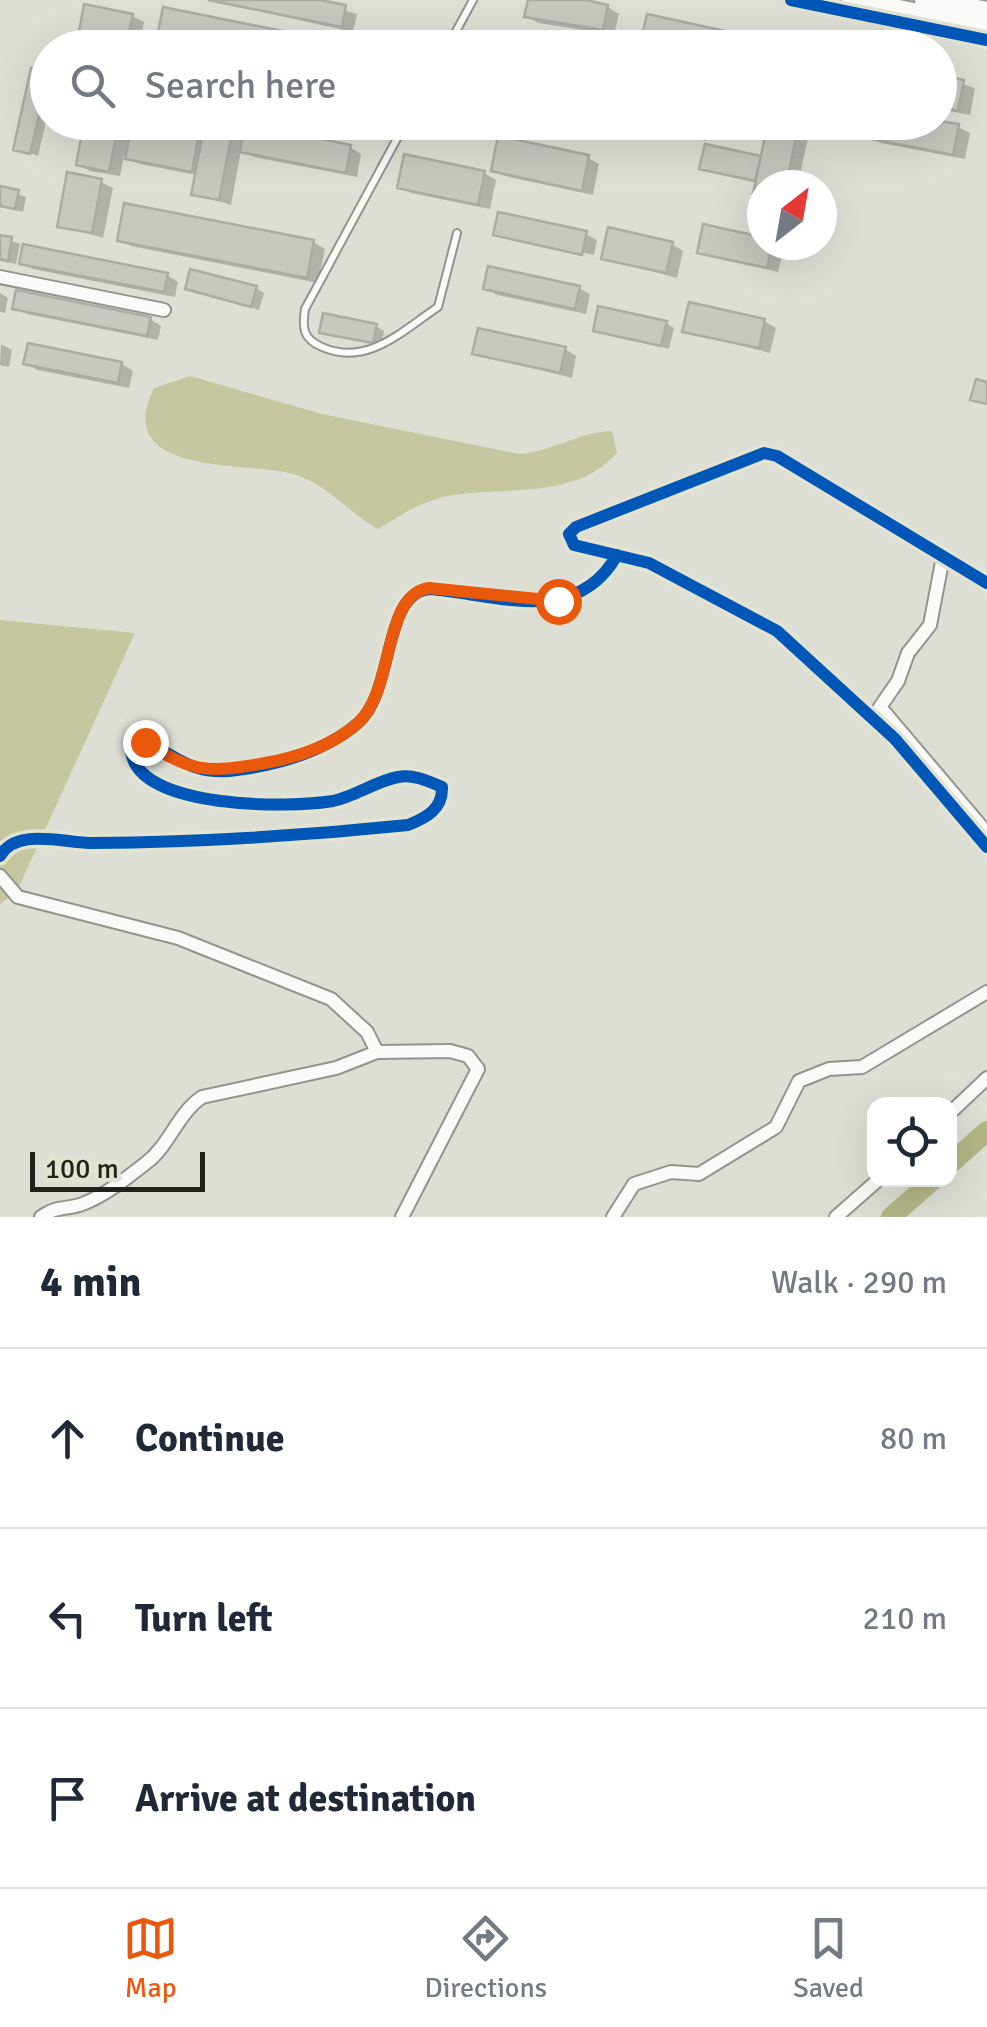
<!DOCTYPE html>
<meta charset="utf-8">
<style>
body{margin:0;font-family:Signika,sans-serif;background:#f6f6f7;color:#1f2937}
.controls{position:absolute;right:30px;bottom:30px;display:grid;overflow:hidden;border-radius:20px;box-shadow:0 10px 40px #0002}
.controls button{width:90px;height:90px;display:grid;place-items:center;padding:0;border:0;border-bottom:2px solid #e0e1e3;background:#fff;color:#1f2937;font:50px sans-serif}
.compass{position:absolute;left:747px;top:170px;width:90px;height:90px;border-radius:50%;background:#fff;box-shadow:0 10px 40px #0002;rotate:31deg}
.scale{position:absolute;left:30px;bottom:25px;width:175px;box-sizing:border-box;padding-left:10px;border:5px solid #22221c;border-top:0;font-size:28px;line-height:35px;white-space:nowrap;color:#22221c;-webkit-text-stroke:8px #e2e3d0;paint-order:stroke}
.stop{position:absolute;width:30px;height:30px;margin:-22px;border:8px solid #ea580c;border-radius:50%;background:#fff}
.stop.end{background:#ea580c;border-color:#fff;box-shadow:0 2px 10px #0008}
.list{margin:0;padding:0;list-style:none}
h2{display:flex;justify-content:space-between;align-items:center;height:130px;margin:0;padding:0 40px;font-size:42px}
h2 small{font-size:32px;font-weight:400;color:#747a83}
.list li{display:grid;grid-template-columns:65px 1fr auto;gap:30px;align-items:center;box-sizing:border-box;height:180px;padding:0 40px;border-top:2px solid #e0e1e3}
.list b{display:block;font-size:38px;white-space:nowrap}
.list em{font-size:32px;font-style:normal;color:#747a83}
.icon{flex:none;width:55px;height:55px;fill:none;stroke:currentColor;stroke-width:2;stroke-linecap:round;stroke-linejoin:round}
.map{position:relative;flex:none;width:987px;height:1217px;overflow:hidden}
.search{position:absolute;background:#fff;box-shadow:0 10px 40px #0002;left:30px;right:30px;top:30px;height:110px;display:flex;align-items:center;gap:25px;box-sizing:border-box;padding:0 35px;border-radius:55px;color:#747a83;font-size:38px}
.sheet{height:670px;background:#fff}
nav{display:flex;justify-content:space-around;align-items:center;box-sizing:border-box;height:140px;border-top:2px solid #e0e1e3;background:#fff;font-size:28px;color:#747a83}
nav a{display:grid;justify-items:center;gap:5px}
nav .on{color:#ea580c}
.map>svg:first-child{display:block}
.forest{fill:#c6c79e}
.shadow{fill:#0003}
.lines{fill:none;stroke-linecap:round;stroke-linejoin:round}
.river{stroke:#b5b686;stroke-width:20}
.building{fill:#c7c8bf;stroke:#abaca4;stroke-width:2.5}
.service-casing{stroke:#93948c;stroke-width:10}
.minor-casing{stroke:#93948c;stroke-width:16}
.primary-casing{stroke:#93948c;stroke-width:24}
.service{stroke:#fafaf9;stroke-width:6}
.minor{stroke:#fafaf9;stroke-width:12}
.primary{stroke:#fafaf9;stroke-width:20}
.cycleway-casing{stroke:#e2e3d0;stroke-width:19}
.cycleway{stroke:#0057b8;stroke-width:12}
.route{stroke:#ea580c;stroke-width:12}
</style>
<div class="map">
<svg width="987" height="1217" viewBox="0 0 987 1217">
<rect width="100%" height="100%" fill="#dedfd4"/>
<path class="forest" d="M190,376L322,414L519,454C552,452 578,432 612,431L617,453C575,500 506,486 448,496C422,501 401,515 378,529C349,513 326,483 293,474C247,461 110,477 154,388Z
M0,620L135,633L17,891L0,904Z"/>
<path class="shadow" d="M209,0H307L357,14L353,32Z
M530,0H574L608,7L619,14L614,35L538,23L527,16Z
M132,16L144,22L139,48H78Z
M33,71L48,74V113L38,156L16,148Z
M940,77L975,88L970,115L940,109Z
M87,122H247L246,127L350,147L361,154L357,177L254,157L241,150L231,205L194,193L197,175L140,164L124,155L120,176L90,171L78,164Z
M623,122H710L706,141Z
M755,122H811L798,185H762V206L753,201L757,183L702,168L762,159L769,129Z
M958,127L970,133L965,159L881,143L870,137Z
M588,158L599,164L593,195L505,176L493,170Z
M484,173L496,180L490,209L411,193L400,187Z
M101,182L113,188L103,238L60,225Z
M0,188L26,197L23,212L0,207Z
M496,234H586L597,240L594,255Z
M0,237L20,244L16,264L0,261Z
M120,239L313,242L325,249L318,283L131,246Z
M762,239V245L784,248L778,272L700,251Z
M672,244L683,251L677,278L604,258Z
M22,262L167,275L178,282L175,297L33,269Z
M188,288H256L264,293L259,310Z
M485,288H579L590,294L586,314L497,295Z
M0,293L8,298L5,313L0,312Z
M15,308L150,319L161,326L158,340L27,314Z
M764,321L776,328L770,353L685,331Z
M666,323L674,328L669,349L596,330Z
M376,326L384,331L381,346L322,331Z
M1,344L12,350L9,367L0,365Z
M565,349L576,356L572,378L475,353Z
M26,363L122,364L133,371L129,388L37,370Z"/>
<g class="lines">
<path class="river" d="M950,1164L987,1131
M891,1217L933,1180"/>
</g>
<path class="building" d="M208,0H320L346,5L342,27Z
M528,0H586L608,5L603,30L524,17Z
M84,4L133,14L126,48H76Z
M163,7L367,48H155Z
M647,14L739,34L736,48H676L641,40Z
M739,34L777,43L776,48H736Z
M31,68L48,75L30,154L13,150Z
M940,75L964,80L958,111L940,107Z
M940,121L959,124L953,155L867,138L870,122Z
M84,122H119L109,172L76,165Z
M133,122H201L192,172L125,159Z
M205,122H234L219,200L191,195Z
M633,122H698L695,136Z
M751,122H799L797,133Z
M245,124L351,145L346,173L240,152Z
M767,127L797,133L786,185H762V205L751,203Z
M498,136L589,155L582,191L491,171Z
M705,144L761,156L755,181L699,169Z
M404,154L485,171L478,205L397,188Z
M67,172L102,179L92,233L57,227Z
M0,186L19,190L15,209L0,206Z
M124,203L314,240L307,278L117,241Z
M498,212L587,231L582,255L493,235Z
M703,224L762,237V245H772L767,268L697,253Z
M608,227L673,242L666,273L601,259Z
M0,235L12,237L8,261L0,259Z
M23,244L168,273L164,292L19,264Z
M488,266L580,286L575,309L483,289Z
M190,269L257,286L251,307L185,289Z
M16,290L151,317L147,336L12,309Z
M689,302L765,319L759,348L682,332Z
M598,306L667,321L661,346L593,331Z
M323,313L377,324L373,343L319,333Z
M478,328L566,347L560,373L472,354Z
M28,343L122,362L118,383L23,364Z
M976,379L987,382V404L970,400Z"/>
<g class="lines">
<g class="service-casing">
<path id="service" d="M791,0L987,40
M447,48L473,0
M406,122L305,309C302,328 303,339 322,347C367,367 402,331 438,307L457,233"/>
</g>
<g class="minor-casing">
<path id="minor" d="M0,277L164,310
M943,557L930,625L908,653L898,681L880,707L987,833
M987,583L777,456L764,453L576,527L569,534L574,545L649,563L777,631L895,739L987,847
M0,856C17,827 64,843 93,843C199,842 303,836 408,825C426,818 443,809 442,787C428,781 413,774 398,777C376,781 356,796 333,801C291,808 138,810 131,751L136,742C166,743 182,775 229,771C274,766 323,753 358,723C395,691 382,594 429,589C496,594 576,628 617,555
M0,876L18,897L178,938L331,999L367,1032L377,1052
M950,1113L987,1078
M41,1217C57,1205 69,1210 85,1203C107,1194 128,1177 146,1163C170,1145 177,1114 202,1097L336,1068L377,1052L450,1051L468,1056L478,1069L402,1217
M613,1217L634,1184L671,1172L699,1174L776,1127L799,1081L829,1069L862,1067L987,992
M836,1217L878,1180"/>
</g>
<g class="primary-casing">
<path id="primary" d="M852,0L987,29
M925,0L987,12"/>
</g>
<use href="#service" class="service"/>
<use href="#minor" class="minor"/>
<use href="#primary" class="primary"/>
<g class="cycleway-casing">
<path id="cycleway" d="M791,0L987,40
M987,583L777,456L764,453L576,527L569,534L574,545L649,563L777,631L895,739L987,847
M0,856C17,827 64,843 93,843C199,842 303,836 408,825C426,818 443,809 442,787C428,781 413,774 398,777C376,781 356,796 333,801C291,808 138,810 131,751L136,742C166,743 182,775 229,771C274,766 323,753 358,723C395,691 382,594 429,589C496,594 576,628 617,555"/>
</g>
<use href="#cycleway" class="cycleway"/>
</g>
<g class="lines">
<path class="route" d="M145,742C190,772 208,773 260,764C296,758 331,747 358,723C395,690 382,595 429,588L558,601"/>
</g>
</svg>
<div class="controls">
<button><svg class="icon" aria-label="locate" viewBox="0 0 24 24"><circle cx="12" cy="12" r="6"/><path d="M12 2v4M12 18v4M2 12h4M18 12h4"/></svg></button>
</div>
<svg class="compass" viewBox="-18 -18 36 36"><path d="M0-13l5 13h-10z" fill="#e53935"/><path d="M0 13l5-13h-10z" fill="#747a83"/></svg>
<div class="scale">100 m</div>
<div class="stop" style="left:558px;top:601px"></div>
<div class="stop end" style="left:145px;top:742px"></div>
<div class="search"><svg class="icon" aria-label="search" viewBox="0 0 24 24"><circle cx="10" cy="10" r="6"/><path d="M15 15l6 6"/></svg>Search here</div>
</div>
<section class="sheet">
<h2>4 min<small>Walk · 290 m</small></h2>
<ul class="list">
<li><svg class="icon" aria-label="ahead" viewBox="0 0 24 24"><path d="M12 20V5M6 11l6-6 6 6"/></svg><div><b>Continue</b></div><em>80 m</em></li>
<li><svg class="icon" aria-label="left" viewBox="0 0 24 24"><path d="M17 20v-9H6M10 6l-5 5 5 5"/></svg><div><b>Turn left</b></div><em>210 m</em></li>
<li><svg class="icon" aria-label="arrive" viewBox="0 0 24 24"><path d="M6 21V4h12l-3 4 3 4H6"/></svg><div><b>Arrive at destination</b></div></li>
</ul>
</section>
<nav>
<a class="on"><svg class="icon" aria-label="map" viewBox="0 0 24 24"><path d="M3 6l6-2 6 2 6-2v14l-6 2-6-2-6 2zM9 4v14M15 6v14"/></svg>Map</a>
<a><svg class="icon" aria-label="directions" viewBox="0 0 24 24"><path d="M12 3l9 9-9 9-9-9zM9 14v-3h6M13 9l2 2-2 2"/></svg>Directions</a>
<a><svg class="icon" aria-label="saved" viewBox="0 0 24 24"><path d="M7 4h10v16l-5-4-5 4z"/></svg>Saved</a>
</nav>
